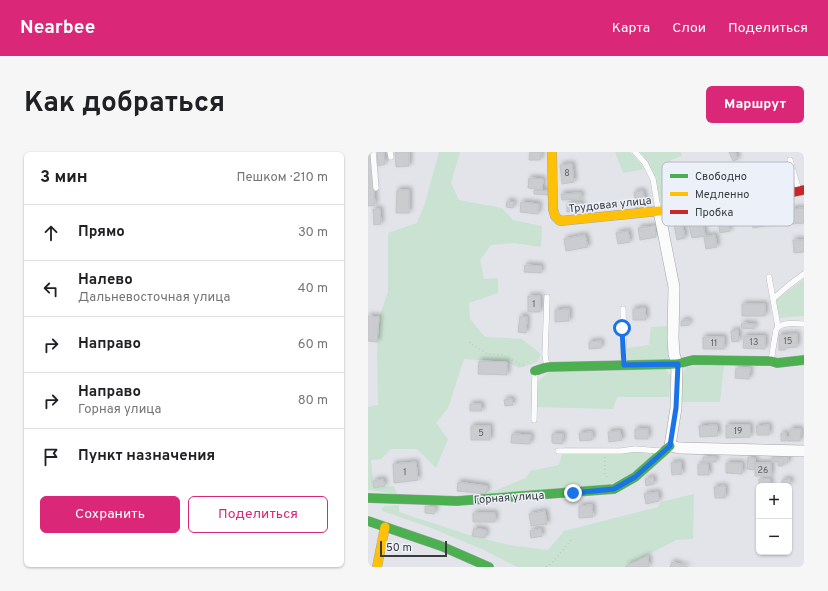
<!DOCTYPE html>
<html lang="ru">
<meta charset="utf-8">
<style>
body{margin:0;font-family:Overpass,sans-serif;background:#f6f6f6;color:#202124}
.controls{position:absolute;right:12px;bottom:12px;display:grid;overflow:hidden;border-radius:6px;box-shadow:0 1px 3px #0004}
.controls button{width:36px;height:36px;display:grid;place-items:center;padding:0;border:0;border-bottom:1px solid #e0e0e0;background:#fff;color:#202124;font:20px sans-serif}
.scale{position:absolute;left:12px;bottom:10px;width:67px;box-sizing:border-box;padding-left:4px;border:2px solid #3a3b3f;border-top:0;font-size:11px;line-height:14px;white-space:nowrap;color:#3a3b3f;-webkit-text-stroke:3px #ecf1f9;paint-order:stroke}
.stop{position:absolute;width:12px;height:12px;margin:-9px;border:3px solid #1a73e8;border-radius:50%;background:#fff}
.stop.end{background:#1a73e8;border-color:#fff;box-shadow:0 1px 4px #0008}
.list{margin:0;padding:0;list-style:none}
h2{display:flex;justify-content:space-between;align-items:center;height:52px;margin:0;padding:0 16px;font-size:17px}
h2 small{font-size:13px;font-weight:400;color:#757577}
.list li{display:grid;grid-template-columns:26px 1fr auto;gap:12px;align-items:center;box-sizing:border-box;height:56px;padding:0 16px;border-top:1px solid #e0e0e0}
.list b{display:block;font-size:15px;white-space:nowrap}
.list p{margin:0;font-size:13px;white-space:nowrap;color:#757577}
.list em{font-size:13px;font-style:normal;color:#757577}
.actions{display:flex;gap:8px;padding:12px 16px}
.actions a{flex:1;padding:9px 0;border:1px solid #db2777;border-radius:6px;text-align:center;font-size:14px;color:#db2777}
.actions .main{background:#db2777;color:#fff}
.icon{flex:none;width:22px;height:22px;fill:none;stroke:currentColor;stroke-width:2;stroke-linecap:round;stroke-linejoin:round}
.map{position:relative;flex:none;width:436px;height:415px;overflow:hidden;border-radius:6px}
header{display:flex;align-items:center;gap:24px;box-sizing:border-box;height:56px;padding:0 20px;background:#db2777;color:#fff}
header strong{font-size:19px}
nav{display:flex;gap:22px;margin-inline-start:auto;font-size:14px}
.intro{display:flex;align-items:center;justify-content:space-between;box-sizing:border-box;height:96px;padding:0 24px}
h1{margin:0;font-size:28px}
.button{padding:10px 18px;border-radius:6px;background:#db2777;color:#fff;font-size:14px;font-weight:700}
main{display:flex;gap:24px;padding:0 24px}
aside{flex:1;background:#fff;border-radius:6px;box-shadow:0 1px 3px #0004}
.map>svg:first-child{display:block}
.green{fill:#c9e2d2}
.building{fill:#caccd0;stroke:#c2c4c7;filter:url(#shadow)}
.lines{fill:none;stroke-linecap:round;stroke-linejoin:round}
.lane-casing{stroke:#a4a6aa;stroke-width:6}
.street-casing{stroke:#a4a6aa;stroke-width:12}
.fast-casing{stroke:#a4a6aa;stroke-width:10}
.slow-casing{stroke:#a4a6aa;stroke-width:10}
.jam-casing{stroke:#a4a6aa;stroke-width:10}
.path{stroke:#c4c4c6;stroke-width:1.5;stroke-dasharray:1 3;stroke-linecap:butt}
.lane{stroke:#fbfbfc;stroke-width:5.5}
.street{stroke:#fbfbfc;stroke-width:11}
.fast{stroke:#4caf50;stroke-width:9}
.slow{stroke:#ffc107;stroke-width:9}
.jam{stroke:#c62828;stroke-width:9}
.route{stroke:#1a73e8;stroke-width:5}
.labels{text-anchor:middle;stroke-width:3;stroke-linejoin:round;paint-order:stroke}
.number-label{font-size:9px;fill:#606165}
.street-label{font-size:11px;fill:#3a3b3f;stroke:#ecf1f9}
.key{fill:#ecf1f9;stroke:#b7bac1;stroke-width:1}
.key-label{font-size:11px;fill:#3a3b3f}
</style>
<header>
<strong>Nearbee</strong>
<nav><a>Карта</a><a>Слои</a><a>Поделиться</a></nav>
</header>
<div class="intro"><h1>Как добраться</h1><a class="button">Маршрут</a></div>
<main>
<aside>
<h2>3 мин<small>Пешком · 210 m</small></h2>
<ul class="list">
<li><svg class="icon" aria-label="ahead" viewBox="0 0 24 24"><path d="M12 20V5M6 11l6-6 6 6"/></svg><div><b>Прямо</b></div><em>30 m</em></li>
<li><svg class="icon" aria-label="left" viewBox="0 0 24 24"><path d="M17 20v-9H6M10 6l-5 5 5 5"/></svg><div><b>Налево</b><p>Дальневосточная улица</p></div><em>40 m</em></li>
<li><svg class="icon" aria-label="right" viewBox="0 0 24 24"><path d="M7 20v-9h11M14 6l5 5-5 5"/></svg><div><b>Направо</b></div><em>60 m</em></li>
<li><svg class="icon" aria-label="right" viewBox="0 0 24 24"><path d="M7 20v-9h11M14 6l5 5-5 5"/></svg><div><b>Направо</b><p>Горная улица</p></div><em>80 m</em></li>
<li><svg class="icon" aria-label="arrive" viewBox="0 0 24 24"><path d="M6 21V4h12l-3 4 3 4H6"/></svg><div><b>Пункт назначения</b></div></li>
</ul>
<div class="actions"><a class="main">Сохранить</a><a>Поделиться</a></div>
</aside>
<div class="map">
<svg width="436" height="415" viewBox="0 0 436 415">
<defs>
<filter id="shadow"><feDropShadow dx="2.5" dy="-2.5" stdDeviation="2" flood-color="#0004"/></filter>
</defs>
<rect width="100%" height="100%" fill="#e2e4e9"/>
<path class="green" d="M71,0H92L83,31L91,48L134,56L145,68L174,74L173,95L146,91L123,93L112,108L116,127L130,126V141L101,151L102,167L117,185L154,187L173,202L169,210L151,216L139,210L96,207L80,256L68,271L80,287L68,316L49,297H23L13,307L3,308L6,336L26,334L29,342L0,338V255L10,253L9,190L11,165L20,140V81L49,71L57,51Z
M247,0H262L277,17L255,21Z
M272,0H313L314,4L302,8L310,51L296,53L291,50C288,31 286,15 272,0Z
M436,127V164L411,166L408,148Z
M300,174L302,204L298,208H253V197L281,193L283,175Z
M356,213L352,250H312L315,221L318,215Z
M297,217L303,223L301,245H249L245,257L163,255L164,236L181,219Z
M196,295L287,296L285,303L261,323L241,333L118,342L158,326L162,319L191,313Z
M326,342L325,387L308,388L258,414V415H149L114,397L58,374L14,359V356L17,354L31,353V360L104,384L141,393L180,398L196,379L290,355L293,350Z"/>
<path class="building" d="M0,0H3L7,53L0,54Z
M9,0H16L17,12L10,14Z
M27,0H41V14L28,15Z
M162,0H173L172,8H161Z
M361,0H367L370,7L365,9Z
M204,12L206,30L194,32L192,13Z
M161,26L175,27L174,38L160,36Z
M29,38H41V61H28Z
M166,38L182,39L181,43L166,42Z
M275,39L278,55L268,57L266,40Z
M213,41V47L194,48L193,42Z
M139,49L146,50L145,56L138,55Z
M153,50L171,52L170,62L152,60Z
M214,51V59L199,60V52Z
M436,56V71L424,72L423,57Z
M5,57H12L13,72L6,73Z
M399,59L401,73L385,76L383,62Z
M360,67L362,79L352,81L350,68Z
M314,70L317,86L309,88L306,72Z
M335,71L337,84L324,86L321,73Z
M287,74L288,85L272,88L270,76Z
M260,79L262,90L250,92L248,81Z
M217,83L220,95L198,99L196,87Z
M347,83L349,95L338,97L336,85Z
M425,88H436V100L426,101Z
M157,113L173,114V121L156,120Z
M160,144H172V160H160Z
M374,152H397V164H374Z
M277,156L278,168H265V157Z
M201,157V169L187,170V158Z
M0,164L11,165L9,190L0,189Z
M152,164L159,165L158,181L150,180Z
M321,168V173L313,174V169Z
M374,171L387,172L386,177L373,176Z
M370,178L371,189L364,190L363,179Z
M429,182V195L417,196V198H411V183Z
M376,184H397V197L375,196Z
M335,185H356V197H335Z
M233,189V196L221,197V190Z
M111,209L139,210V223L110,222Z
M368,216H382L381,227L367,226Z
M144,247L145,253L137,254L136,248Z
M102,252H113L114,259H102Z
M349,273L350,284L332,285L331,274Z
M358,273H382V285L358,286Z
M401,273V283H389L388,274Z
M103,274H122V288H103Z
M267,277H280V287H267Z
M422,277H433L432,289H419V285H422Z
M252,279L254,288L241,290L240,280Z
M224,280V288L212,289L211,281Z
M413,281H418V289H413Z
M144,282L163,283L162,292L143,291Z
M184,282H195L194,292L184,291Z
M415,304H420V311H415V314H410V310H404V305H415Z
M335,305H348V310H335Z
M380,305L387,306L386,318L379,317Z
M48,310L50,328L26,331L25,312Z
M313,310L314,322L304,323L303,311Z
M358,311H374V322L358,321Z
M387,311H403V324H387Z
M330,312H340L341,323H330Z
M285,325L286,332L278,334L277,327Z
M15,327L17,334L6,336L5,329Z
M391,327H402L403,334H391Z
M422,327L423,332L414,333V328Z
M90,330L119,334L118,342L89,339Z
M357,334V346H347L346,335Z
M290,340L291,349L278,352L276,342Z
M224,353L225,365L211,366V354Z
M57,354L67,355L66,362L57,361Z
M177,359L179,372L163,374L161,362Z
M105,361H127V370H105Z
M106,376L118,378L117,386L104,384Z
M173,377L174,384L163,386L162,379Z
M280,404L281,415H258V414Z
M304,410L320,415H302Z"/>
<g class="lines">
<g class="lane-casing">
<path id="lane" d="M5,0L8,36
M22,0L23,5
M267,0L277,11L285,27L290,57
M422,8L431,39
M401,125L410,175
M405,147L421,133L436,122
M255,157L256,213
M403,209L408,178C413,169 427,172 436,172
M179,215L177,203L179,145
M166,268L167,220
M190,299H253L267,297L292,299"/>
</g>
<g class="street-casing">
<path id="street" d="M291,59L306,135L305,186L306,202L309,212L308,256L302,294L311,296L436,299"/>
</g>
<g class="fast-casing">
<path id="fast" d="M167,219L179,215L309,212L325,208L403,209L409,211L436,208
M0,346L89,349L246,337L267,325L302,294
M0,369L73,394L121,415"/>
</g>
<g class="slow-casing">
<path id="slow" d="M184,0L185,57L187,64L192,69L291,59L322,58
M9,415L17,375"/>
</g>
<g class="jam-casing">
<path id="jam" d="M322,58L345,57L436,38"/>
</g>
<path class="path" d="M101,190L119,202L135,203L156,214
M237,305V322L239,325
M178,415L183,412L205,386"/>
<use href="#lane" class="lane"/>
<use href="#street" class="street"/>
<use href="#fast" class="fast"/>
<use href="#slow" class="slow"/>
<use href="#jam" class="jam"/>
</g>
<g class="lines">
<path class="route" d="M205,341L246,337L267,325L302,294L308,256L310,212L256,213L254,176"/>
</g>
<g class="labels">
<g class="number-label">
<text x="199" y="24">8</text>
<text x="166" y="155">1</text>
<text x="420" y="192">15</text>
<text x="386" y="193">13</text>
<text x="346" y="194">11</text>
<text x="370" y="282">19</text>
<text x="113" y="284">5</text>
<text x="395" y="321">26</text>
<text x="37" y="323">1</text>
</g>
<g class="street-label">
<text transform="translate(242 52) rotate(-6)" y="4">Трудовая улица</text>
<text transform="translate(141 345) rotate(-4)" y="4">Горная улица</text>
</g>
</g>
<rect x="294" y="10" width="132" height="64" rx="6" class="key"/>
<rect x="302" y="22" width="18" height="4" fill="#4caf50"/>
<rect x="302" y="40" width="18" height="4" fill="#ffc107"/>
<rect x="302" y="58" width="18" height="4" fill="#c62828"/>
<g class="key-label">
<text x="327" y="28">Свободно</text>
<text x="327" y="46">Медленно</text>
<text x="327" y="64">Пробка</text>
</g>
</svg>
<div class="controls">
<button>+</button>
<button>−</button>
</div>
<div class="scale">50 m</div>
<div class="stop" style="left:254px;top:176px"></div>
<div class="stop end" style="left:205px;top:341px"></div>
</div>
</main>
